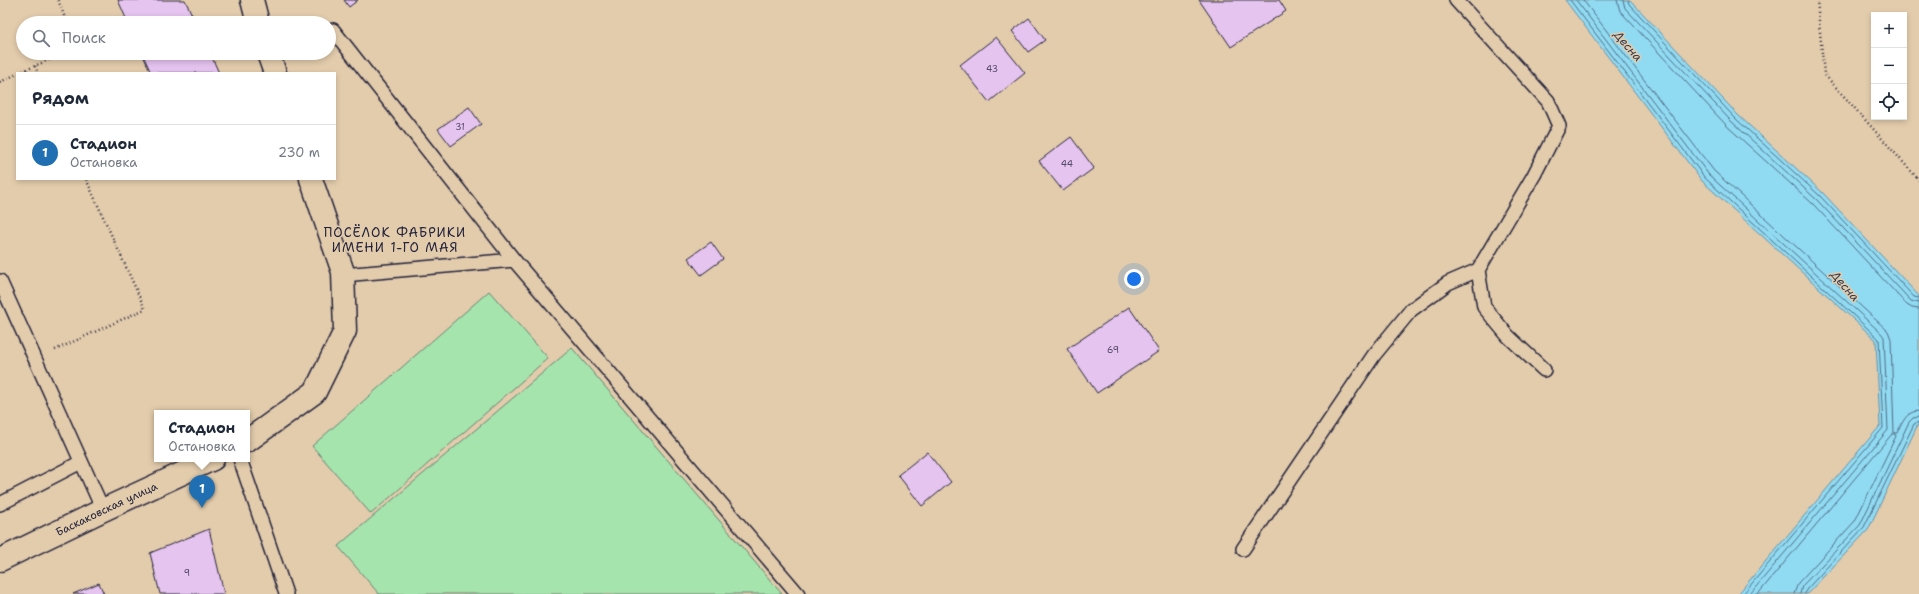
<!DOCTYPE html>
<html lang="ru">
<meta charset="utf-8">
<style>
body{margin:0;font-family:"Shantell Sans",sans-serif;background:#f6f6f7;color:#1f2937}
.controls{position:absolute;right:12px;top:12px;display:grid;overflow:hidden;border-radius:0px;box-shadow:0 2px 6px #0003}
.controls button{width:36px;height:36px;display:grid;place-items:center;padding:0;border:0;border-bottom:1px solid #e0e1e3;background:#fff;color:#1f2937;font:20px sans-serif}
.you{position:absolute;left:1134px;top:279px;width:14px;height:14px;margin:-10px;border:3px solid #fff;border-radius:50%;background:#1a73e8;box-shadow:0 0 0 6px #1a73e833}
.badge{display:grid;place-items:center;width:26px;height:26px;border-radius:50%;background:#1f6fb2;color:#fff;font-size:13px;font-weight:700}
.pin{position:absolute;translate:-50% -33px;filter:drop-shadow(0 1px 2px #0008)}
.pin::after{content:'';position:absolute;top:21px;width:14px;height:12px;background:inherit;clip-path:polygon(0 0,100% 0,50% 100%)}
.popup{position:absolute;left:154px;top:410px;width:96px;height:52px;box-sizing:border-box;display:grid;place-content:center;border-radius:0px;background:#fff;filter:drop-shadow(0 1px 3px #0005);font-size:13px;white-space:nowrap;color:#747a83}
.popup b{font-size:15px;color:#1f2937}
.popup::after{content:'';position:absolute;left:50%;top:100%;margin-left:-8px;border:8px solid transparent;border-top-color:#fff}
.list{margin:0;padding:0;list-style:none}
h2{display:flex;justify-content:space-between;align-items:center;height:52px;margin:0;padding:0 16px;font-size:17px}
h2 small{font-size:13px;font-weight:400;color:#747a83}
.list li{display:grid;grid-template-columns:26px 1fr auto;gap:12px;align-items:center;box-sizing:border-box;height:56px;padding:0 16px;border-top:1px solid #e0e1e3}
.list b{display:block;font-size:15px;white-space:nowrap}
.list p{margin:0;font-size:13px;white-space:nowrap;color:#747a83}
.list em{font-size:13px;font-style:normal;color:#747a83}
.icon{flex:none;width:22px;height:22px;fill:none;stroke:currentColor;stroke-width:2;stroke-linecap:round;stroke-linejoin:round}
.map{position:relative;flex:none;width:1919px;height:594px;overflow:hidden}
.search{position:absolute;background:#fff;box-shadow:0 2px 6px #0003;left:16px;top:16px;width:320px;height:44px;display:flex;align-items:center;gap:10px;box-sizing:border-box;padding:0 14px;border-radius:22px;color:#747a83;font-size:15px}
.panel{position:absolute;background:#fff;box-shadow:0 2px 6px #0003;left:16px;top:72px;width:320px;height:108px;border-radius:0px}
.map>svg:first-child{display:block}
.green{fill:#a5e4ac;stroke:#648374}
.water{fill:#91dbf2;stroke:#6591a9}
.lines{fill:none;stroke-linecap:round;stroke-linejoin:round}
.shore{stroke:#4e6c84;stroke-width:1}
.building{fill:#e6c4f0;stroke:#22223b}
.lane-casing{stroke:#22223b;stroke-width:16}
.secondary-casing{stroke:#22223b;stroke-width:25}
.path{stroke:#22223b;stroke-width:2.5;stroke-dasharray:1 3;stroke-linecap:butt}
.lane{stroke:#e3ccac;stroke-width:13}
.secondary{stroke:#e3ccac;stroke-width:22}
.labels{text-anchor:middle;stroke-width:3;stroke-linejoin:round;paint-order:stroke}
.number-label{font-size:9px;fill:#534a68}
.street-label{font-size:11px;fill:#22223b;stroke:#e3ccac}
.water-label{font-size:12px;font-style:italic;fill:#333e56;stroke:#e3ccac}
.quarter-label{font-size:13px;letter-spacing:1px;fill:#22223b;stroke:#e3ccac}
</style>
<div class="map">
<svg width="1919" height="594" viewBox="0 0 1919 594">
<rect width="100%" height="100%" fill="#e3ccac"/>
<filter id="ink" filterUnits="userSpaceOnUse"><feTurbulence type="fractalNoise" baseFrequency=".025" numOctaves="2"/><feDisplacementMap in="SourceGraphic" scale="8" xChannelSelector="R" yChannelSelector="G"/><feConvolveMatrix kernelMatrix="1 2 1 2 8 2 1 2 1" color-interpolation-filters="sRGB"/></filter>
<g filter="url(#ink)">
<path class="green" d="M489,291L548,358L371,514L312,446Z
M572,348L782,594H379L338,546Z"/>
<path class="water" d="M1565,0H1630L1738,115L1823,193L1919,296V422L1868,530L1807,594H1738L1880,426L1876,340L1702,181Z"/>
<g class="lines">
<path class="shore" d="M1570,0L1705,178L1879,339L1883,428L1743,594
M1576,0L1709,175L1881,333L1884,337L1888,430L1750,594
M1583,0L1714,171L1888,331L1891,339L1894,433H1897C1903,422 1906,411 1919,411
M1617,0L1620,11L1727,126L1813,204L1907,305L1912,308L1919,309
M1623,0L1625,8L1731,121L1817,200L1911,301L1919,303
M1628,0L1629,4L1735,118L1820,196L1914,297L1919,298
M1758,594L1892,434H1895L1896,436L1855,521L1798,583L1794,594
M1800,594L1802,586L1860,525L1909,422L1913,418L1919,417
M1805,594L1806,590L1864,527L1914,424L1919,422"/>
</g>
<path class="building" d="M118,0H185L196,23H128Z
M344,0H358L349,7Z
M1199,0H1279L1286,11L1231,47Z
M1029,18L1045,40L1028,52L1012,31Z
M996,37L1025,73L989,102L960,65Z
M142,53H210L219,73H151Z
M469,107L481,124L451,146L438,129Z
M1071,137L1094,168L1063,191L1039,161Z
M711,242L723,259L701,275L688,258Z
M1129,307L1159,351L1097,393L1067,349Z
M927,452L951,482L922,506L898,475Z
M209,529L224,594H160L150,553Z
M99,583L104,594H73Z"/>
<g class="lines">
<g class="lane-casing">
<path id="lane" d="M1456,0L1548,101L1559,126L1534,175L1478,270L1484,307L1508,336L1544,370
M333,30L514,260
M343,275L514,260L798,594
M0,281L103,510
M240,459L286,594
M0,504L81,462
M1243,549L1374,355L1411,310L1448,283L1478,270"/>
</g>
<g class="secondary-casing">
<g id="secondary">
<path d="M252,0L258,23"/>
<path d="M268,53L275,73"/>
<path d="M247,441L315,392L345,331L343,272L311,179"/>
<path id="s1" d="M0,560L103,510L213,459"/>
</g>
</g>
<path class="path" d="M58,0L67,23
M1817,0L1824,74L1919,180
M35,66L38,73
M19,73L64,53
M0,82L17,74
M55,350L145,309L86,179"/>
<use href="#lane" class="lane"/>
<use href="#secondary" class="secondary"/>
</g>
</g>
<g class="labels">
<g class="number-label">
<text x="992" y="72">43</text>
<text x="460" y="130">31</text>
<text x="1067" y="167">44</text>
<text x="1113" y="353">69</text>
<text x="187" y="576">9</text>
</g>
<g class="street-label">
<text dy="4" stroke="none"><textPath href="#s1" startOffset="118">Баскаковская улица</textPath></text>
</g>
<g class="water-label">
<text transform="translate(1628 46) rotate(49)" y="4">Десна</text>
<text transform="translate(1845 286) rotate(49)" y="4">Десна</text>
</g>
<g class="quarter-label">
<text x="395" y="237">ПОСЁЛОК ФАБРИКИ<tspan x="395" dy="15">ИМЕНИ 1-ГО МАЯ</tspan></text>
</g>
</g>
</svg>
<div class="controls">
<button>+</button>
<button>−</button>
<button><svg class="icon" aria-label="locate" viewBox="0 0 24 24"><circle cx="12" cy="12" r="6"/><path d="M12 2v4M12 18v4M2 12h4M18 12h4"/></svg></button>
</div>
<div class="you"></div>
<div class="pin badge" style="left:202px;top:508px">1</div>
<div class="popup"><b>Стадион</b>Остановка</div>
<div class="search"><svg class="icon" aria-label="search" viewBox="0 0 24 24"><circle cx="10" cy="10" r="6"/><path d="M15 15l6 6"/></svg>Поиск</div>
<section class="panel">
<h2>Рядом<small></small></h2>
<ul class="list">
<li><span class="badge">1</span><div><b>Стадион</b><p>Остановка</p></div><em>230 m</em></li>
</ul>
</section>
</div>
